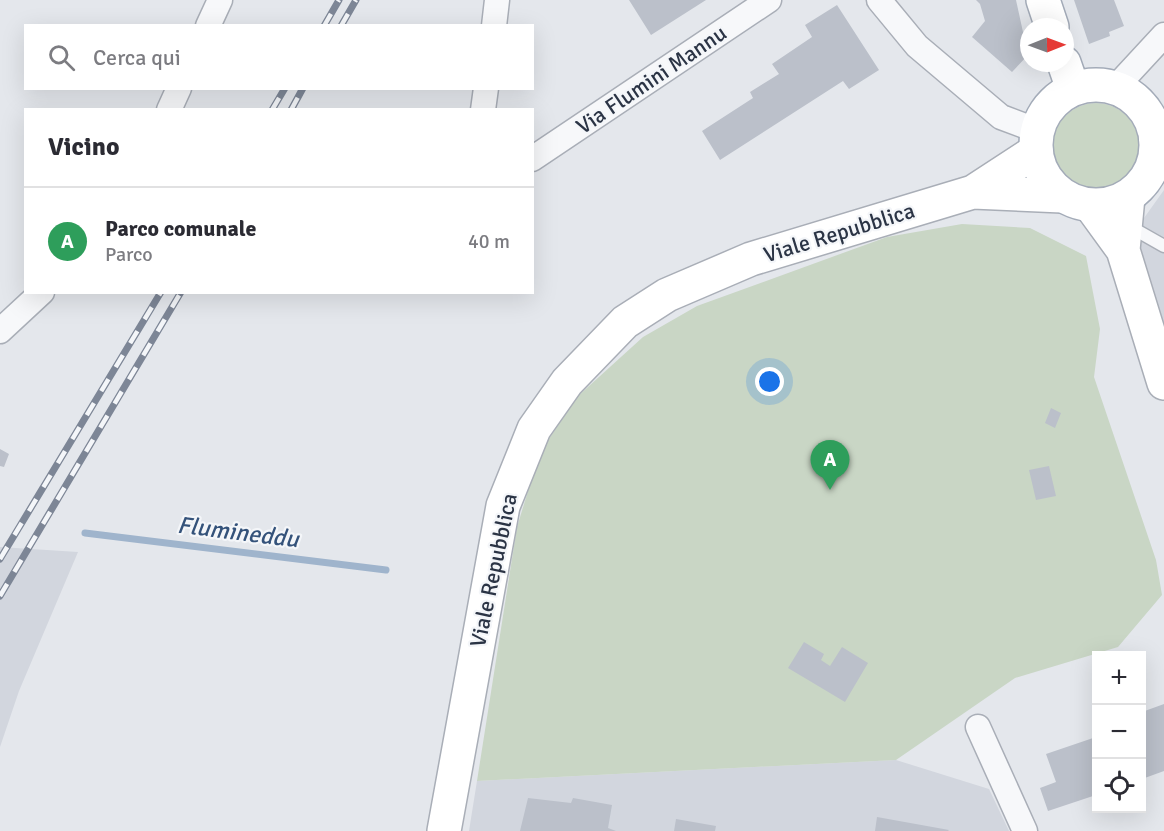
<!DOCTYPE html>
<html lang="it">
<meta charset="utf-8">
<style>
body{margin:0;font-family:Signika,sans-serif;background:#f2f2f3;color:#2b2b33}
.controls{position:absolute;right:18px;bottom:18px;display:grid;overflow:hidden;border-radius:0px;box-shadow:0 6px 24px #0002}
.controls button{width:54px;height:54px;display:grid;place-items:center;padding:0;border:0;border-bottom:2px solid #e1e1e2;background:#fff;color:#2b2b33;font:30px sans-serif}
.compass{position:absolute;left:1020px;top:18px;width:54px;height:54px;border-radius:50%;background:#fff;box-shadow:0 6px 24px #0002;rotate:89deg}
.you{position:absolute;left:770px;top:382px;width:21px;height:21px;margin:-15px;border:4px solid #fff;border-radius:50%;background:#1a73e8;box-shadow:0 0 0 9px #1a73e833}
.badge{display:grid;place-items:center;width:39px;height:39px;border-radius:50%;background:#d1495b;color:#fff;font-size:20px;font-weight:700}
.pin{position:absolute;translate:-50% -50px;filter:drop-shadow(0 2px 3px #0008)}
.pin::after{content:'';position:absolute;top:32px;width:21px;height:18px;background:inherit;clip-path:polygon(0 0,100% 0,50% 100%)}
.list{margin:0;padding:0;list-style:none}
h2{display:flex;justify-content:space-between;align-items:center;height:78px;margin:0;padding:0 24px;font-size:26px}
h2 small{font-size:20px;font-weight:400;color:#7c7c81}
.list li{display:grid;grid-template-columns:39px 1fr auto;gap:18px;align-items:center;box-sizing:border-box;height:108px;padding:0 24px;border-top:2px solid #e1e1e2}
.list b{display:block;font-size:22px;white-space:nowrap}
.list p{margin:0;font-size:20px;white-space:nowrap;color:#7c7c81}
.list em{font-size:20px;font-style:normal;color:#7c7c81}
.icon{flex:none;width:33px;height:33px;fill:none;stroke:currentColor;stroke-width:2;stroke-linecap:round;stroke-linejoin:round}
.map{position:relative;flex:none;width:1164px;height:831px;overflow:hidden}
.search{position:absolute;background:#fff;box-shadow:0 6px 24px #0002;left:24px;top:24px;width:510px;height:66px;display:flex;align-items:center;gap:15px;box-sizing:border-box;padding:0 21px;border-radius:0px;color:#7c7c81;font-size:22px}
.panel{position:absolute;background:#fff;box-shadow:0 6px 24px #0002;left:24px;top:108px;width:510px;height:186px;border-radius:0px}
.map>svg:first-child{display:block}
.built{fill:#d2d6de}
.green{fill:#c9d6c5}
.lines{fill:none;stroke-linecap:round;stroke-linejoin:round}
.stream{stroke:#9fb4cc;stroke-width:7}
.building{fill:#bbc0ca}
.service-casing{stroke:#a9aeb7;stroke-width:15}
.minor-casing{stroke:#a9aeb7;stroke-width:27}
.secondary-casing{stroke:#a9aeb7;stroke-width:36}
.primary-casing{stroke:#a3abb8;stroke-width:36}
.trunk-casing{stroke:#8b94a3;stroke-width:36}
.service{stroke:#f7f8fa;stroke-width:12}
.minor{stroke:#f7f8fa;stroke-width:24}
.secondary{stroke:#fff;stroke-width:33}
.primary{stroke:#fff;stroke-width:33}
.trunk{stroke:#fff;stroke-width:33}
.rail-casing{stroke:#7d8696;stroke-width:7}
.rail{stroke:#f4f6f9;stroke-width:4.5;stroke-dasharray:14;stroke-linecap:butt}
.labels{text-anchor:middle;stroke-width:4.5;stroke-linejoin:round;paint-order:stroke}
.street-label{font-size:22px;fill:#2b3445;stroke:#f4f6f9}
.water-label{font-size:24px;font-style:italic;fill:#34527a;stroke:#f4f6f9}
</style>
<div class="map">
<svg width="1164" height="831" viewBox="0 0 1164 831">
<rect width="100%" height="100%" fill="#e4e7ec"/>
<path class="built" d="M1164,190V333L1139,249V225Z
M0,547L78,552L19,691L0,747Z
M896,760L989,789L1009,831H469L477,781Z"/>
<path class="green" d="M1053 146a43 43 0 1 1 86 0a43 43 0 1 1-86 0Z
M962,224L1030,228L1086,256L1100,329L1094,377L1156,560L1162,595L1118,647L1015,678L896,760L477,781L517,527L540,452L578,396L643,337L697,306L887,237Z"/>
<g class="lines">
<path class="stream" d="M85,533L386,570"/>
</g>
<path class="building" d="M629,0H706L651,35Z
M976,0H1016L1028,55L1012,72L972,37L985,21L980,4Z
M1074,0H1114L1124,26L1109,32L1110,36L1089,44Z
M837,5L879,70L849,89L843,81L720,160L702,131L753,98L750,92L779,74L772,64L812,37L805,25Z
M1051,408L1061,413L1055,428L1045,423Z
M0,449L9,454L4,467L0,466Z
M1049,466L1056,496L1036,500L1029,470Z
M804,642L824,654L821,660L830,666L842,647L868,663L845,702L788,668Z
M1164,704V771L1142,779V712Z
M1096,737V795L1048,811L1040,788L1056,782L1046,754Z
M528,798L571,803L573,798L612,805L608,828L616,831H520Z
M877,817L949,830L948,831H875Z
M676,819L716,826L715,831H674Z"/>
<g class="lines">
<g class="service-casing">
<path id="service" d="M1127,225L1164,246"/>
</g>
<g class="minor-casing">
<path id="minor" d="M879,0L917,46L1001,117L1038,131
M208,26L220,0
M494,26L497,0
M1115,88L1164,35
M169,110L179,88
M483,110L486,88
M532,159L769,0
M0,331L42,292
M978,727L1025,831"/>
</g>
<g class="secondary-casing">
<path id="secondary" d="M973,192L1062,196
M1128,197L1123,250L1164,383
M1091,206L1123,250
M444,831L503,506L534,429L567,382L625,322L667,295L751,259L973,192L1036,151"/>
</g>
<g class="primary-casing">
<path id="primary" d="M1043,0L1052,27
M1064,63L1073,89
M1036 145a60 60 0 1 1 120 0a60 60 0 1 1-120 0Z"/>
</g>
<g class="trunk-casing">
<path id="trunk" d="M1156,135L1164,133"/>
</g>
<use href="#service" class="service"/>
<use href="#minor" class="minor"/>
<use href="#secondary" class="secondary"/>
<use href="#primary" class="primary"/>
<use href="#trunk" class="trunk"/>
<g class="rail-casing">
<path id="rail" d="M324,26L339,0
M341,26L356,0
M272,110L285,88
M291,110L303,88
M0,559L161,292
M0,596L181,292"/>
</g>
<use href="#rail" class="rail"/>
</g>
<g class="labels">
<g class="street-label">
<text transform="translate(651 79) rotate(-34)" y="8">Via Flumini Mannu</text>
<text transform="translate(839 232) rotate(-17)" y="8">Viale Repubblica</text>
<text transform="translate(493 570) rotate(-78)" y="8">Viale Repubblica</text>
</g>
<g class="water-label">
<text transform="translate(238 532) rotate(7)" y="8">Flumineddu</text>
</g>
</g>
</svg>
<div class="controls">
<button>+</button>
<button>−</button>
<button><svg class="icon" aria-label="locate" viewBox="0 0 24 24"><circle cx="12" cy="12" r="6"/><path d="M12 2v4M12 18v4M2 12h4M18 12h4"/></svg></button>
</div>
<svg class="compass" viewBox="-18 -18 36 36"><path d="M0-13l5 13h-10z" fill="#e53935"/><path d="M0 13l5-13h-10z" fill="#7c7c81"/></svg>
<div class="you"></div>
<div class="pin badge" style="left:830px;top:490px;background:#2e9e5b">A</div>
<div class="search"><svg class="icon" aria-label="search" viewBox="0 0 24 24"><circle cx="10" cy="10" r="6"/><path d="M15 15l6 6"/></svg>Cerca qui</div>
<section class="panel">
<h2>Vicino<small></small></h2>
<ul class="list">
<li><span class="badge" style="background:#2e9e5b">A</span><div><b>Parco comunale</b><p>Parco</p></div><em>40 m</em></li>
</ul>
</section>
</div>
